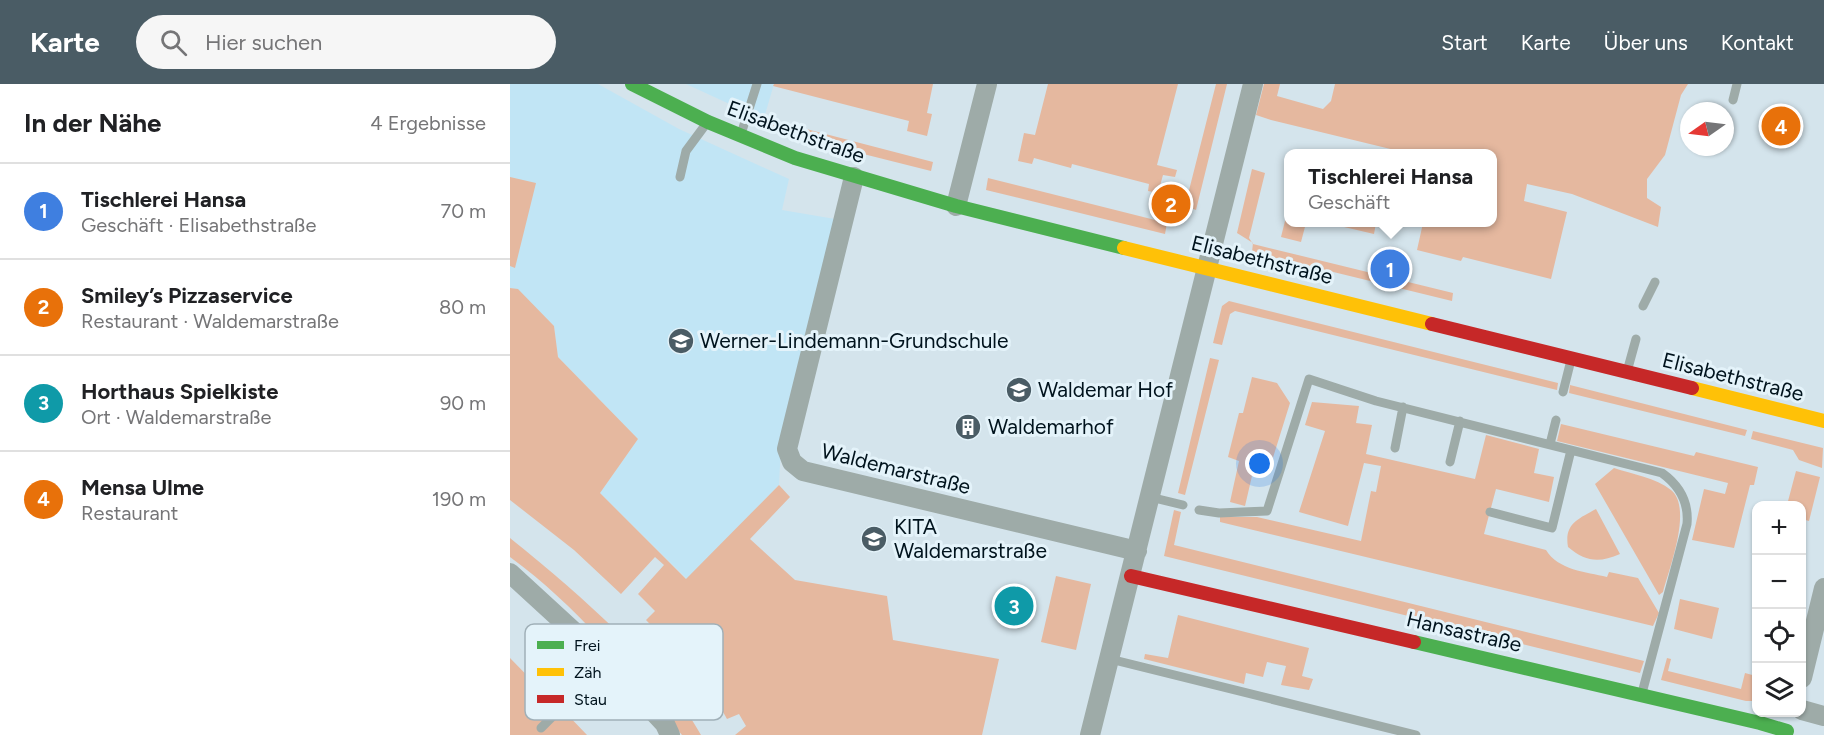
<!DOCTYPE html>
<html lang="de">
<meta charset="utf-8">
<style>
body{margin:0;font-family:Figtree,sans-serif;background:#f6f6f6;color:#202124}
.controls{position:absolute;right:18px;bottom:18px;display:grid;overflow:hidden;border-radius:12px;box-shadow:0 2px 4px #0004}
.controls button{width:54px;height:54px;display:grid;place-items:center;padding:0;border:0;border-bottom:2px solid #e0e0e0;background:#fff;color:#202124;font:30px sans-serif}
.compass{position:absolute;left:1170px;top:18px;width:54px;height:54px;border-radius:50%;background:#fff;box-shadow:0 2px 4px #0004;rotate:256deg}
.you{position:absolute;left:750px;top:380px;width:21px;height:21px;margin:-15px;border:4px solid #fff;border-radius:50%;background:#1a73e8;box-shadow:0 0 0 9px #1a73e833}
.badge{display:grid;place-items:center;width:39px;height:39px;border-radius:50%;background:#4a5c65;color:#fff;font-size:20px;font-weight:700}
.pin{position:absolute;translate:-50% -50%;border:3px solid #fff;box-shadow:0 2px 6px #0006}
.popup{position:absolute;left:774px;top:65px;width:213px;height:78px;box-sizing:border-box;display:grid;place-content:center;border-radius:12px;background:#fff;filter:drop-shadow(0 2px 4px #0005);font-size:20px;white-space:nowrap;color:#757577}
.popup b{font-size:22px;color:#202124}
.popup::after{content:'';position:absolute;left:50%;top:100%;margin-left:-12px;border:12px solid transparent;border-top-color:#fff}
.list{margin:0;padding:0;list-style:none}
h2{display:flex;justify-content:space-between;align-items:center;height:78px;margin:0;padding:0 24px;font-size:26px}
h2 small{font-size:20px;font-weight:400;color:#757577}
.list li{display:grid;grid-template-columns:39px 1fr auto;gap:18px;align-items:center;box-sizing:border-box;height:96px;padding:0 24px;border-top:2px solid #e0e0e0}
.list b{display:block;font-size:22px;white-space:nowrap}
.list p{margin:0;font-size:20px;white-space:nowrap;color:#757577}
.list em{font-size:20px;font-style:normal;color:#757577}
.icon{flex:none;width:33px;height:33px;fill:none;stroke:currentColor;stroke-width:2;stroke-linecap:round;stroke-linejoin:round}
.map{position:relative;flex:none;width:1314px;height:651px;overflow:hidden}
header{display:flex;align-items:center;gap:36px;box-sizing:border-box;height:84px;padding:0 30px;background:#4a5c65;color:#fff}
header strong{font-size:28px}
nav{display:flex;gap:33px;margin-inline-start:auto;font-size:21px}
.search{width:420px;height:54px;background:#f6f6f6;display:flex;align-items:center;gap:15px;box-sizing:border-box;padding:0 21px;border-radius:33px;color:#757577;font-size:22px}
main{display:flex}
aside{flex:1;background:#fff}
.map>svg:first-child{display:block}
.built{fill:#c1e5f5}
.green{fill:#e5b89f}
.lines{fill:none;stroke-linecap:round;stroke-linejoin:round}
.lane{stroke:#9eaba8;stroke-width:9}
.street{stroke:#9eaba8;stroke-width:20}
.fast{stroke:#4caf50;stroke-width:14}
.slow{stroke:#ffc107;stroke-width:14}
.jam{stroke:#c62828;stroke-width:14}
.labels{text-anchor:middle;stroke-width:6;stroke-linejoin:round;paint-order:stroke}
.street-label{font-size:21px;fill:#00131d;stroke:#e4f3fa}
.poi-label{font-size:21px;fill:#00131d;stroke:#e4f3fa;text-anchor:start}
.key{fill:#e4f3fa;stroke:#a0b0b8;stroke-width:1.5}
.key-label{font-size:16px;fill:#00131d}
</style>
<header>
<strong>Karte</strong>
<div class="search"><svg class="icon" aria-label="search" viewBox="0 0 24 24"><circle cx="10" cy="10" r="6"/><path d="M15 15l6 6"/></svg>Hier suchen</div>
<nav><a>Start</a><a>Karte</a><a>Über uns</a><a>Kontakt</a></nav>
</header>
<main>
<aside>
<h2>In der Nähe<small>4 Ergebnisse</small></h2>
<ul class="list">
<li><span class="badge" style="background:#3f7fe0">1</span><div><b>Tischlerei Hansa</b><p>Geschäft · Elisabethstraße</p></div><em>70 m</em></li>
<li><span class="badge" style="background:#e8710a">2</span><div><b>Smiley’s Pizzaservice</b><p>Restaurant · Waldemarstraße</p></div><em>80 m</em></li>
<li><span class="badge" style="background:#0f9aa8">3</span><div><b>Horthaus Spielkiste</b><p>Ort · Waldemarstraße</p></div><em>90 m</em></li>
<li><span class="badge" style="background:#e8710a">4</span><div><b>Mensa Ulme</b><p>Restaurant</p></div><em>190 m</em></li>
</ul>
</aside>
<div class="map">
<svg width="1314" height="651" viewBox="0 0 1314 651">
<rect width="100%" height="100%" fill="#d4e4ec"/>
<path class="built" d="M0,0H88L169,45L279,95L272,126L325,135L271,361L269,401L177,495L90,409L128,355L48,273L44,242L8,206L0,204Z
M176,0H264L254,34L239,29Z"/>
<path class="green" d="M264,0H423L417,29L422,30L417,52L397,47L399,37L263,2Z
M538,0H668L647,81L667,86L665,93L653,91L648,109L638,107L639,100L562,80L561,84L524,74L522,80L508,77L514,49L525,51Z
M706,0H717L686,126L675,122Z
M754,0H770L767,12L813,25L821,17L825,0H1178L1171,11L1155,71L1137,95V114L1151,123L1148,143L1062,110L1017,100L1014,117L1057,128L1041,195L953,173L951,177L907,166L913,139L982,138V70L897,69L761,36L746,31Z
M254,34L423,78L421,87L254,45Z
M742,85L755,89L739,154L743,160L943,209L942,217L742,168L743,159L727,149Z
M0,93L26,99L5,184L0,182Z
M478,94L657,139L655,150L476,106Z
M777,129L778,138L796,139L791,158L771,153Z
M817,139H866L864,150Z
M0,204L8,205L44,242L48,273L128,355L90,409L176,495L269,401L280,413L240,455L285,496L377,512L383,556L489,575L472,651H225L236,642L229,630L217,635L204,612L173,571L177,568L167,557L161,562L136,536L145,527L128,510L154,481L145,473L111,510L64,466L0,416Z
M719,217L1048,299L1047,306L725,227L720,230L712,261L703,259L712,222Z
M700,274L709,276L675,411L668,409Z
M742,293L767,299L780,319L761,380L758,382L745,379L735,422L720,418L729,377L718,373L729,329H733Z
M1060,301L1237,346L1235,352L1059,309Z
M802,318L849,322L846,339L862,341L856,370L965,395L976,351L1029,365L1024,389L1044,393L1039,418L986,405L974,450L1036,466C1048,486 1076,488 1097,493L1099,488L1128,494L1149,529L1143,542L710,438V433H747L851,457L861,407L866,408L871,382L854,379L838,442L789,428L815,347L795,341Z
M1051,340L1184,372L1186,368L1248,383L1244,401H1240L1224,464L1182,456L1194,405L1215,410L1218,399L1047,357Z
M1243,347L1313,364L1312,384L1289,376L1283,366L1241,355Z
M1104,384C1122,390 1146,394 1161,406C1183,424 1159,485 1153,508L1149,511L1085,400Z
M1286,387L1310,393L1299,437L1292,435V422L1277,421Z
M1086,425L1110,470C1089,479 1076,478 1058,463C1054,440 1068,435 1086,425Z
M664,426L671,428L664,461L1134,577L1130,589L654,472Z
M0,454C61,503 154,582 191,651H172C121,588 66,521 0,473Z
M546,492L581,500L566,566L531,558Z
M1170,515L1209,524L1202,555L1164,545Z
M668,531L799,564L792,592L803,595L799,606L771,601L776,582L757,578L753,593L736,589L734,600L634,575L635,570L658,574Z
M0,574L41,616L66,590L77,603L53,626L77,651H0Z
M1157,574L1161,575L1158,587L1231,605L1235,589L1246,592V617H1236L1151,596Z"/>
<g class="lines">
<path class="lane" d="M1223,16L1227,0
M231,50L247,0
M170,93L176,67L196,40
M1133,222L1145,198
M1118,284L1126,255
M1053,308L1061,276
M1040,360L1046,336
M885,364L893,323
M940,378L950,337
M640,413L673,421
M689,426L709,429L757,427L799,295L866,317L1152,389C1170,402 1179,418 1177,440L1132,609
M980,428L1042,444L1061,366
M600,575L906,651
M31,644L97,578"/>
<path class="street" d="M344,93L277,365L282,378L293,387L627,467
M446,122L477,0
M0,489L97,578L155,640L160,651
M1292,594L1314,504
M1292,626L1314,632
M580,651L743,0"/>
<path class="fast" d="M122,0L198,38L285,74L446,122L614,164
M904,558L1250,639L1277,647L1275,651"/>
<path class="slow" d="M614,164L922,240
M1182,304L1314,337"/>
<path class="jam" d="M922,240L1182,304
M621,492L904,558"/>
</g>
<defs>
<g id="school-disc" transform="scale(1.35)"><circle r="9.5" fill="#4a5c65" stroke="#e4f3fa"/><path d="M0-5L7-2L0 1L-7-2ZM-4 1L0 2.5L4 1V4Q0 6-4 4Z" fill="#fff"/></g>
<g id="building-disc" transform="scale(1.35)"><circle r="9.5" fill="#4a5c65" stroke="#e4f3fa"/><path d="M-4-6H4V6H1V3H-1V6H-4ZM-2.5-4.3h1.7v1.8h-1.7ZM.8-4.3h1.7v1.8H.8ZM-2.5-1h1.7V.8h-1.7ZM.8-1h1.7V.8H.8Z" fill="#fff"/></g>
</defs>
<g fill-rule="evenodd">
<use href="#school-disc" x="171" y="257"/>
<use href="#school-disc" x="509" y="306"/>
<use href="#building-disc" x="458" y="343"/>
<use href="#school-disc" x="364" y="455"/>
</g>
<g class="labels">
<g class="street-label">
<text transform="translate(286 48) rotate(20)" y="7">Elisabethstraße</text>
<text transform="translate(752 176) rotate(14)" y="7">Elisabethstraße</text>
<text transform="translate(1223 293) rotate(14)" y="7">Elisabethstraße</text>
<text transform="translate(386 385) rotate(14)" y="7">Waldemarstraße</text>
<text transform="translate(954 548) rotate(13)" y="7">Hansastraße</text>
</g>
<g class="poi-label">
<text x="190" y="264">Werner-Lindemann-Grundschule</text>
<text x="528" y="313">Waldemar Hof</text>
<text x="478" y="350">Waldemarhof</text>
<text x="384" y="450">KITA<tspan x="384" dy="24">Waldemarstraße</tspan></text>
</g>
</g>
<rect x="15" y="540" width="198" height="96" rx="9" class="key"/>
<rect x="27" y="557" width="27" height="8" fill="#4caf50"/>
<rect x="27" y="584" width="27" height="8" fill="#ffc107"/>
<rect x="27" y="611" width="27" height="8" fill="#c62828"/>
<g class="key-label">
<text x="64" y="567">Frei</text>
<text x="64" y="594">Zäh</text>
<text x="64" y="621">Stau</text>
</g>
</svg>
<div class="controls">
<button>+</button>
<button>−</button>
<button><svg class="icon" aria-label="locate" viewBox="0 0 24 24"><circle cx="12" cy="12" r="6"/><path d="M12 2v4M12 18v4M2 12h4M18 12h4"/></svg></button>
<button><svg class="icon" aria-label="layers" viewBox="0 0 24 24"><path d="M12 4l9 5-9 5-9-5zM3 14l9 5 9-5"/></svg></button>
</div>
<svg class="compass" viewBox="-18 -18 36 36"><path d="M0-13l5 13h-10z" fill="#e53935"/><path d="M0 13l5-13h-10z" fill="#757577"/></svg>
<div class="you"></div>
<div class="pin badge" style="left:880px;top:185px;background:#3f7fe0">1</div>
<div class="popup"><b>Tischlerei Hansa</b>Geschäft</div>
<div class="pin badge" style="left:661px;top:120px;background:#e8710a">2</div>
<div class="pin badge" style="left:504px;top:522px;background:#0f9aa8">3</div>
<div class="pin badge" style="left:1271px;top:42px;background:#e8710a">4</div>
</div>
</main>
